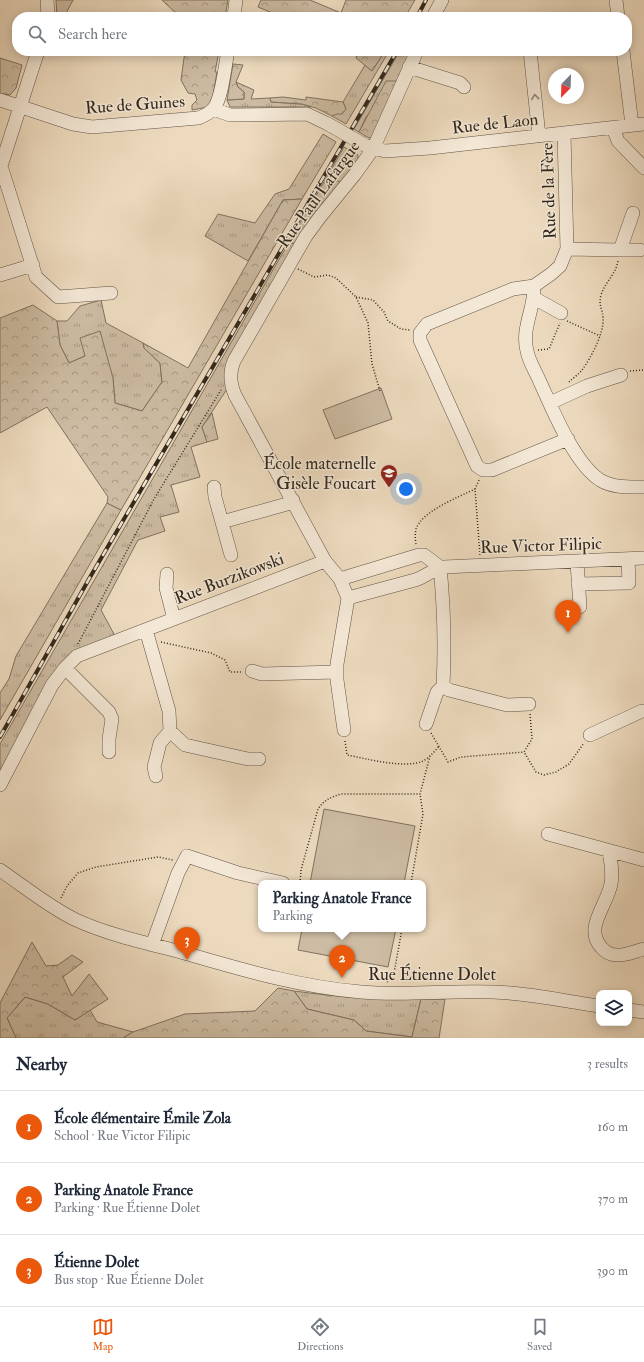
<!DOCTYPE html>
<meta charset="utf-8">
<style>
body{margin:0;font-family:"IM FELL Double Pica",serif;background:#f2f2f3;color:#1f2937}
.controls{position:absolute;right:12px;bottom:12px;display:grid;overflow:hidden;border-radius:8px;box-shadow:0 2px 10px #0003}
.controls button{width:36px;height:36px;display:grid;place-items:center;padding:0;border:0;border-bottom:1px solid #e0e1e3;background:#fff;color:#1f2937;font:20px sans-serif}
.compass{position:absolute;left:548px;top:68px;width:36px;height:36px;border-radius:50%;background:#fff;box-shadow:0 2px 10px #0003;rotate:203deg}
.you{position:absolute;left:406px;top:489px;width:14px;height:14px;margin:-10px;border:3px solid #fff;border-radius:50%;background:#1a73e8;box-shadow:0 0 0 6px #1a73e833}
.badge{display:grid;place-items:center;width:26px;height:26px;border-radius:50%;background:#ea580c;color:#fff;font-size:13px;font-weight:700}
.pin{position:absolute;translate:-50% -33px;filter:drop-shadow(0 1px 2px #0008)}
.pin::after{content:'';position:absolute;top:21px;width:14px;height:12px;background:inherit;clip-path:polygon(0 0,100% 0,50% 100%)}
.popup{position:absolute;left:258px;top:880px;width:168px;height:52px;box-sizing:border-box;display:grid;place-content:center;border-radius:8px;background:#fff;filter:drop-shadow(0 1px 3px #0005);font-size:13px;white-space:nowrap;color:#747a83}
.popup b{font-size:15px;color:#1f2937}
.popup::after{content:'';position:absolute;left:50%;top:100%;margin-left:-8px;border:8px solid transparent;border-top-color:#fff}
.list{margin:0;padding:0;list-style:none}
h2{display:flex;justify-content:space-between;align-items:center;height:52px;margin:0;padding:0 16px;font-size:17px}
h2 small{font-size:13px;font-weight:400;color:#747a83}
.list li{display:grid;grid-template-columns:26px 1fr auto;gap:12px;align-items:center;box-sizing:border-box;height:72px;padding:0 16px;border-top:1px solid #e0e1e3}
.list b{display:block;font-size:15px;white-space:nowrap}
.list p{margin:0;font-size:13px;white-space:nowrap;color:#747a83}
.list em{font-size:13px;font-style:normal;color:#747a83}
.icon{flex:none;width:22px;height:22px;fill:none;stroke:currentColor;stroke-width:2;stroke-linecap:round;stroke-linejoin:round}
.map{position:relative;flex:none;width:644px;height:1038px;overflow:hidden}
.search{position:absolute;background:#fff;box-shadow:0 2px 10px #0003;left:12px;right:12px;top:12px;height:44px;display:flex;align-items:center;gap:10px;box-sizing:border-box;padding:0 14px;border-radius:16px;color:#747a83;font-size:15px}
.sheet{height:268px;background:#fff}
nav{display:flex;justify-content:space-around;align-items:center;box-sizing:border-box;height:56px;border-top:1px solid #e0e1e3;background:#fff;font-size:11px;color:#747a83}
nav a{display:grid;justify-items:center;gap:2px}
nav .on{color:#ea580c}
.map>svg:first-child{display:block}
.grass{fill:url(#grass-tufts);stroke:#807260}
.forest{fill:url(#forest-crowns);stroke:#807260}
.garden{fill:#cdbca3;stroke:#807260}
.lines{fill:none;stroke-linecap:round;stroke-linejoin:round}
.minor-casing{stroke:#615446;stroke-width:14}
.path{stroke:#32281e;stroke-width:1.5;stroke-dasharray:1 2;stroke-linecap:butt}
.minor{stroke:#f3e7d5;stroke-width:13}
.rail-casing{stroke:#32281e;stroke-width:4}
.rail{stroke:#f3e7d5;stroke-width:2.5;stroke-dasharray:8;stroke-linecap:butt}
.minor-bridge-casing{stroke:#615446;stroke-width:14;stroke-linecap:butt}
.minor-bridge{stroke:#f3e7d5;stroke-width:13}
.oneway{stroke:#92887a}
.labels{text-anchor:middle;stroke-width:3;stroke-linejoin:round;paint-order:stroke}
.street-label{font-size:17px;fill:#32281e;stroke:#f3e7d5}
.poi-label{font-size:17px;fill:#32281e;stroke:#f3e7d5;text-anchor:end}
</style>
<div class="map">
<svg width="644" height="1038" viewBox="0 0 644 1038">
<defs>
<pattern id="grass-tufts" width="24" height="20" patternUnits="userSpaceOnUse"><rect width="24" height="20" fill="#cdbca3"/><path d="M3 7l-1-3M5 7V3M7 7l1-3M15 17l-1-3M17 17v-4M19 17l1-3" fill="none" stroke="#a79984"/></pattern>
<pattern id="forest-crowns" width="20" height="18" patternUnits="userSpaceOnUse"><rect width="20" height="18" fill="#cdbca3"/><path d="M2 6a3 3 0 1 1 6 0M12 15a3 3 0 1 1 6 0" fill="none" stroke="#a79984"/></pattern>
</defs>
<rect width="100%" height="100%" fill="#eddabe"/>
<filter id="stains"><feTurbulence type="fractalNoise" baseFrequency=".005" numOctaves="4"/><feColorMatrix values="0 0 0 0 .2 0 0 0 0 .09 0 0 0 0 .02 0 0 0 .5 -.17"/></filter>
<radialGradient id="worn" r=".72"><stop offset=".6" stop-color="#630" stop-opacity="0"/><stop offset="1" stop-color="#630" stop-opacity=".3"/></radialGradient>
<path class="grass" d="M56,0H73L64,17H57Z
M385,51H389L346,124L332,116L346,109L343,102L365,65L372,71Z
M403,51H411L397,81L366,117L359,132L354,129L398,54L400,55Z
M236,82L254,90L251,99L270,98L271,102L302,104L311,107H230L227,100L244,99V92L238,87Z
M323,134L336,142L302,199L283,200L248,261L205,236L218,214L255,223L275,194L289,189Z
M344,147L358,155V159L341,183L328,175Z
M289,242L296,244L227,389L202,427L207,442L191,447L200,477L171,485L179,512L160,517L165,531L138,540L101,610L115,636L79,649L0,775V744Z
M101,300L106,323L143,343L144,348L160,363L162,382L142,411L115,403L113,378L85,356L69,363L60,345L57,321H67L80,306Z
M107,503L121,510L0,720V693L9,679L16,656Z
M294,991C338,997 377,1000 421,999L412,1037L366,1031L354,1020L307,1009Z
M25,997L48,1004L75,1020L90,1010L97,1022L133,1032L123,1038H16L7,1018Z"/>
<path class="forest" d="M162,0H228L225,17H180Z
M261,0H310L341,13L346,0H415L405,17H338L331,14L330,17H282L258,7Z
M185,51H219L215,72H217L212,101L208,107L192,110V105L197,100L195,94L188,93L181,80Z
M358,51H385L372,71L356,58Z
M0,58L22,65L16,88L10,95L0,94Z
M233,64L243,65L236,82L238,87L244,92V99L227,100Z
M386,81H397L372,137L369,138L359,132Z
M283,97L306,100V97L343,102L346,109L342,114H337L332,116L316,108L302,104L271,102L270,98Z
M328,175L341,183L296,244L289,242Z
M302,199L121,510L107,503L108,497L47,407L0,433V318L33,305L57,321L60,345L69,363L85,356L80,338L100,331L113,378L115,403L142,411L162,382L160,363L144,348L143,343L188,368L283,200Z
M212,413L218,439L207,442L202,427Z
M32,942L46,966L58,965L72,955L83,962L63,977L72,996L89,974L108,999L75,1020L48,1004L25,997L7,1018L16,1038H0V1003Z
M278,988L294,991L307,1009L354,1020L366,1031L412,1037L421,999H445L439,1038H123L133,1032L185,1014L255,1011Z"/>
<path class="garden" d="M381,388L392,419L335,439L323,410Z
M324,809L415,826L404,883H310Z
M302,929H396L388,967L298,950Z"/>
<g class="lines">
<g class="minor-casing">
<path id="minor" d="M47,0L48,17
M616,0L618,17
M234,17L236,0
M433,17L442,0
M38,51L1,166L36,277L58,297L111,293
M530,51L539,136
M623,51L632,125
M409,67L460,83L464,87
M0,100L73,124L92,127L198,118C204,116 210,113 214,108C222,98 225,65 228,51
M213,109L230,115L307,114L328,124
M613,128L618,141L644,168
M564,133L567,249L560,266L551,274L534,286C535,308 521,328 527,351C529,362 536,372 540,382C553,410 574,463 600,480C613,488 629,487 644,487
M366,146L385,151L430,148L644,124
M567,249L620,250L633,213
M620,250H640
M0,275L33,265
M534,286L513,289L427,324L420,333V340L477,466L483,470H492L568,439
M534,298L561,313
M550,403L587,386L621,375
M214,487L215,497L231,555
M222,522L287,504L293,500
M577,562L580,607
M440,567L424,555H419L340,579L348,598L415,580C425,577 435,568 444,567L644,558
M167,574L166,588L174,619
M340,579L325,561L235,395C230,383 229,373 234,361L306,236L320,217L355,174L373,149L417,51
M578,584L629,583L628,559
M146,630L169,711L170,731L160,743L154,767L156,776
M65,668L109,712L112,719L109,739V752
M252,671L262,674L337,672
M443,686L449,690L507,705L529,704
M426,724L437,692L443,686C445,647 444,607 440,567
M344,730L337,680V664L348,598
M170,731L185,745L248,759H259
M590,735L642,711H644
M0,785L52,685L65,668L77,656L325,561
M548,834L644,860
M609,851C611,862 613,873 611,884C607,905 584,928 601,947C605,952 611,955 617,955C626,956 635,951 644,949
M0,870C25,887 49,907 76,920C109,935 146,943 181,952C240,969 299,987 361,992C405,996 449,990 493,992C529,993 564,1001 599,1006
M152,945L178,873L187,856L238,873L283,883
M629,1010L644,1012"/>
</g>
<path class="path" d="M298,269L314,277L328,275L336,278L356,297L368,323L372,364L380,391
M356,297L373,300L384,312L388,321L401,329L410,330
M567,321L600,336
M538,350L549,349L560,323
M630,371L644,370
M569,382C573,378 579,374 582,370C591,358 604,333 603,319C603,309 598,306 601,295C605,282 617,273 618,260
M479,480L475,489L480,555
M416,544C415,539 415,534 416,529C422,511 459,497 475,489
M161,642L211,653L225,660L230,672H241
M78,644L154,499L221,390
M530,714L532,739L524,752L536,772L544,775L556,772L569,764L584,743
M431,733L448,762L461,757L524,752
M345,741L347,755C368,759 405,769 423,761C430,757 435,751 439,746
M300,883L301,870L318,809C324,800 331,797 341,794H420L430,756
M411,883L423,814L420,794
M61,898L67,886L78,873L96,867L158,857L173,860
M387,982L394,973L402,929"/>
<use href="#minor" class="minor"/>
<g class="rail-casing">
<path id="rail" d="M417,17L426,0
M0,737L89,579L397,51"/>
</g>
<use href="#rail" class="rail"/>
<g class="minor-bridge-casing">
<path id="minor-bridge" d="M328,124L363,144"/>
</g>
<use href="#minor-bridge" class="minor-bridge"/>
</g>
<defs><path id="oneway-chevron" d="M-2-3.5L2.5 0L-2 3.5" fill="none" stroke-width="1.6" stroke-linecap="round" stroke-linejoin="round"/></defs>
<use class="oneway" href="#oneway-chevron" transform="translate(535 97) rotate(-96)"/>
<defs>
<g id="school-pin" transform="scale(0.9)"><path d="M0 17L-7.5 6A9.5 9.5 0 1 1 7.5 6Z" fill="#8f2418" stroke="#f3e7d5"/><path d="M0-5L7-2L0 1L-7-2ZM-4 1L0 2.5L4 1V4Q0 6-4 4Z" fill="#fff"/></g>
</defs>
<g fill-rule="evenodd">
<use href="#school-pin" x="389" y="473"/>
</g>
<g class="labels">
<g class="street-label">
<text transform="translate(135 104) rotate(-4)" y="6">Rue de Guines</text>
<text transform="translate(495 123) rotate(-6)" y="6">Rue de Laon</text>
<text transform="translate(548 191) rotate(-92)" y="6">Rue de la Fère</text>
<text transform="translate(318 194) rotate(-54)" y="6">Rue Paul Lafargue</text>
<text transform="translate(541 545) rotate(-2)" y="6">Rue Victor Filipic</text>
<text transform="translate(229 578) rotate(-21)" y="6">Rue Burzikowski</text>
<text x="432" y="980">Rue Étienne Dolet</text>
</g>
<g class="poi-label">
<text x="376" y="469">École maternelle<tspan x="376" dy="20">Gisèle Foucart</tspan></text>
</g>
</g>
<rect width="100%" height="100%" filter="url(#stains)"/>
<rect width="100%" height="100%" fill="url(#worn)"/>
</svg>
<div class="controls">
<button><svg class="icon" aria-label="layers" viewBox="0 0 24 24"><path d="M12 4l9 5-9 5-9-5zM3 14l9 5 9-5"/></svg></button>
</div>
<svg class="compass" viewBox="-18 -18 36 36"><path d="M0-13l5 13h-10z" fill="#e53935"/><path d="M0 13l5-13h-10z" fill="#747a83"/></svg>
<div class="you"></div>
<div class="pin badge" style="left:568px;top:633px">1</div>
<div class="pin badge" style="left:342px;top:978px">2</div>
<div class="popup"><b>Parking Anatole France</b>Parking</div>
<div class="pin badge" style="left:187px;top:960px">3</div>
<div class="search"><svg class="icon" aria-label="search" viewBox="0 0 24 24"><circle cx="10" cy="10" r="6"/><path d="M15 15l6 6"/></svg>Search here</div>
</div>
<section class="sheet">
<h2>Nearby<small>3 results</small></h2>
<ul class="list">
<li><span class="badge">1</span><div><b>École élémentaire Émile Zola</b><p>School · Rue Victor Filipic</p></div><em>160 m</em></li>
<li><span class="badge">2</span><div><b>Parking Anatole France</b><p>Parking · Rue Étienne Dolet</p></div><em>370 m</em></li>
<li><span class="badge">3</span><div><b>Étienne Dolet</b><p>Bus stop · Rue Étienne Dolet</p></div><em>390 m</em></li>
</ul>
</section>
<nav>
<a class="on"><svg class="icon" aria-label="map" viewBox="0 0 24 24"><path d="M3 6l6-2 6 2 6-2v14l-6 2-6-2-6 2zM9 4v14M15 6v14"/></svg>Map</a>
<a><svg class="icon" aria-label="directions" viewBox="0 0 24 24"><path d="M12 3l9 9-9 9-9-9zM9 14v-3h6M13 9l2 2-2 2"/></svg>Directions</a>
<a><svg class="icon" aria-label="saved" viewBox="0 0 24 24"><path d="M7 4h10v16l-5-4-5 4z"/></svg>Saved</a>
</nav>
